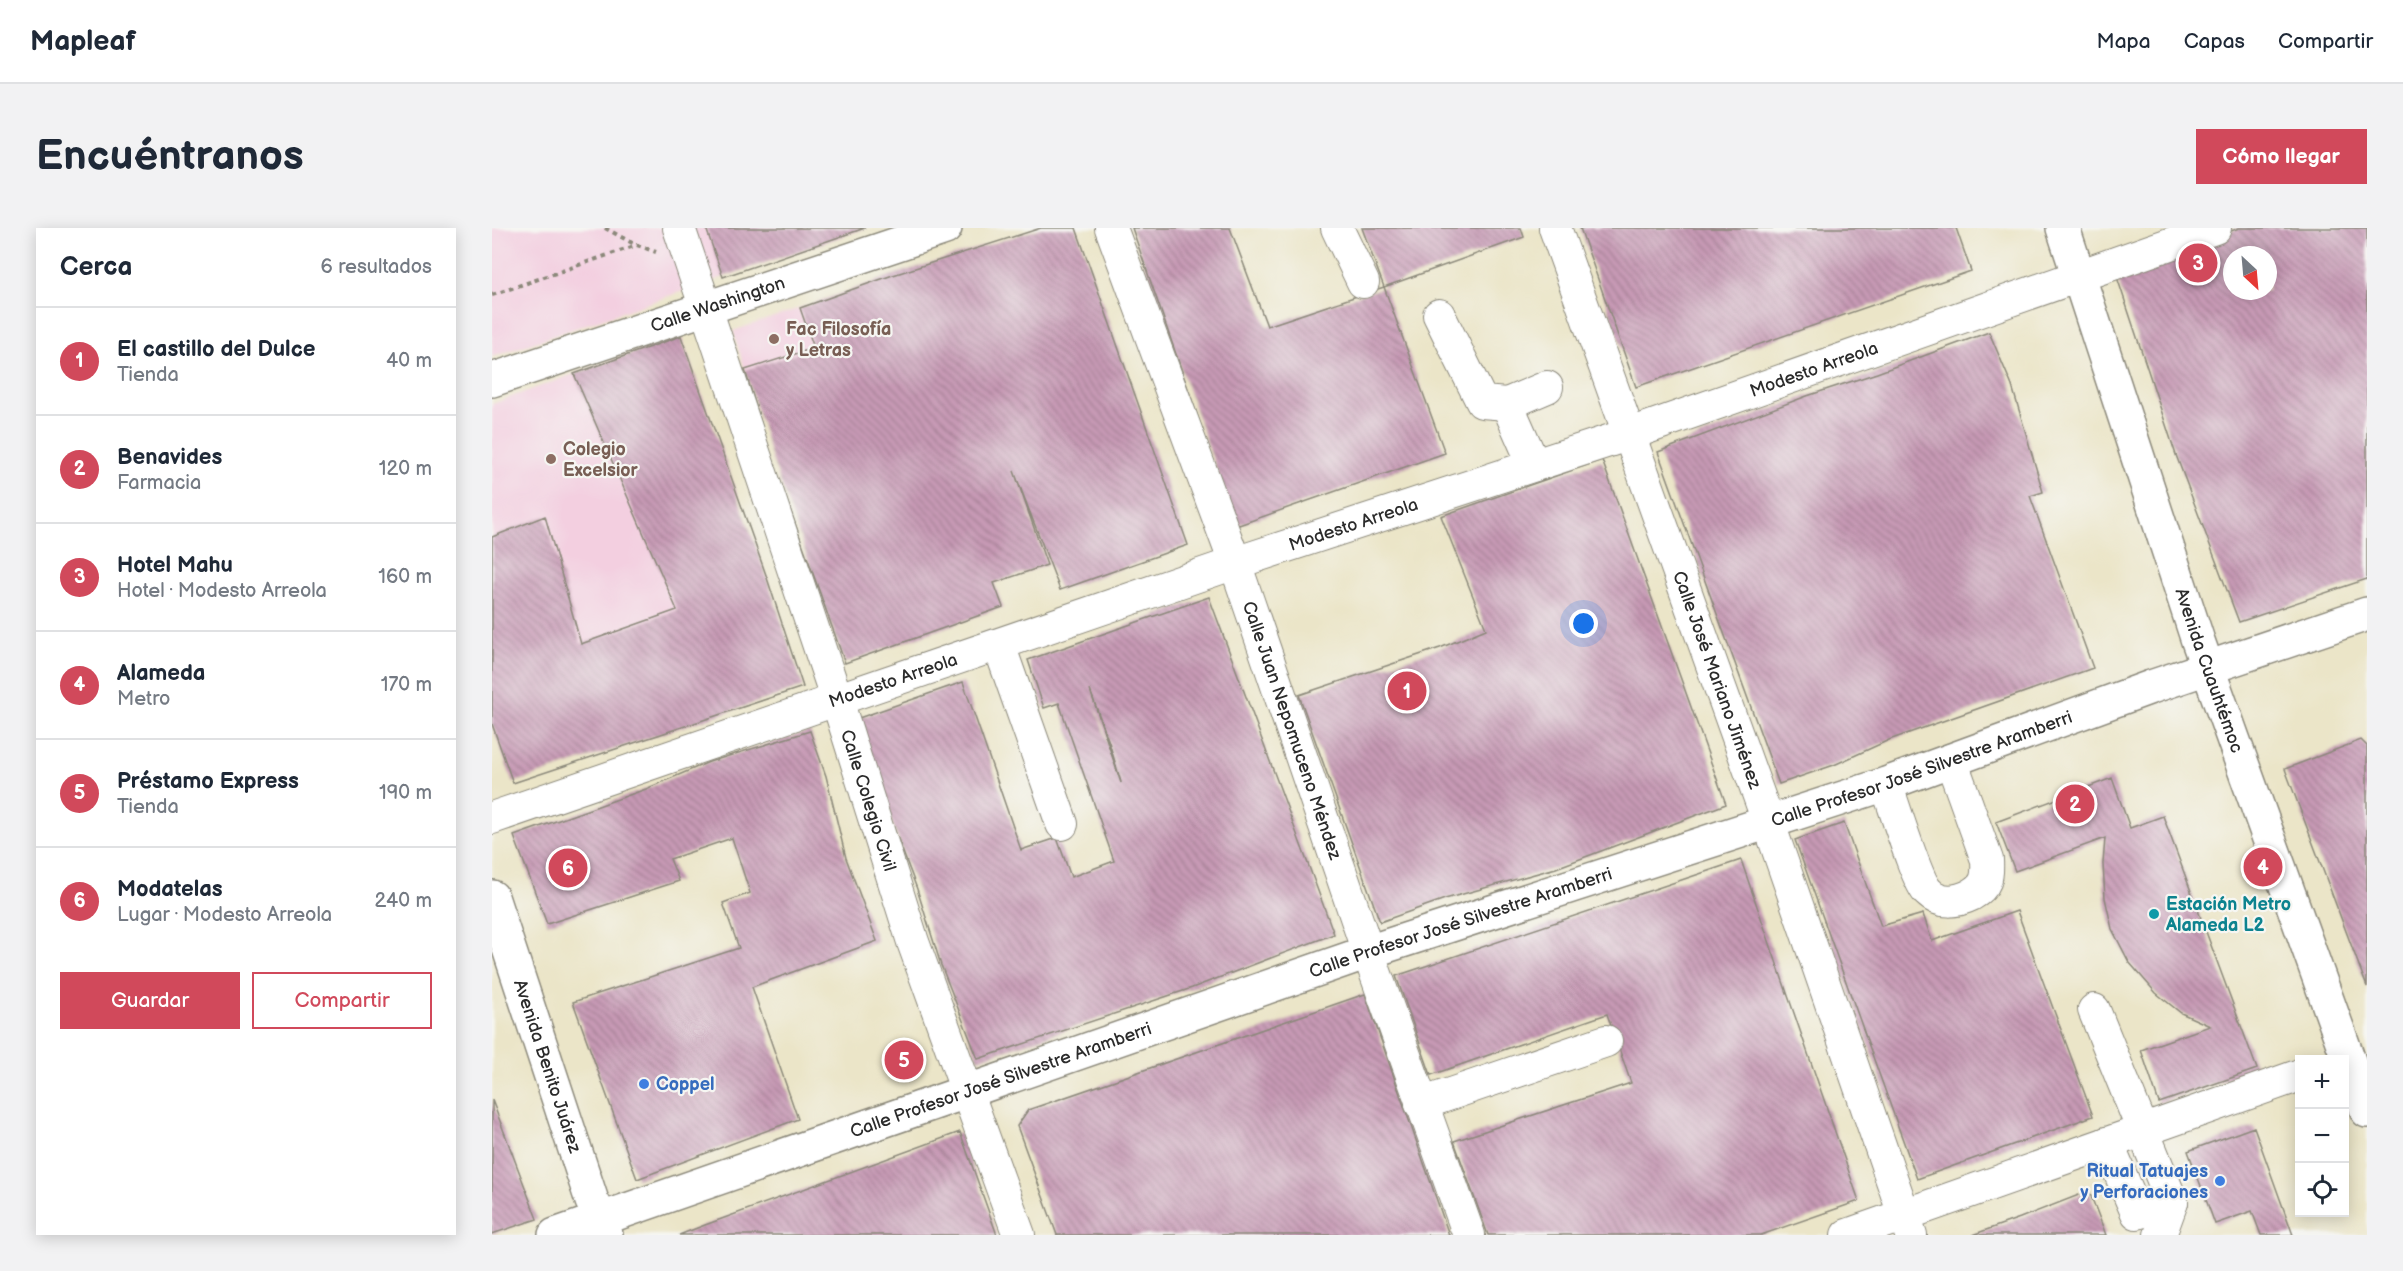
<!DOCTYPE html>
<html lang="es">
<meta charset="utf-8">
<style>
body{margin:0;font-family:"Balsamiq Sans",sans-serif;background:#f2f2f3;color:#1f2937}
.controls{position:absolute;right:18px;bottom:18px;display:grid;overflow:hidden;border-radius:0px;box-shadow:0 3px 15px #0003}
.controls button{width:54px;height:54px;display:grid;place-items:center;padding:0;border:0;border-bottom:2px solid #e0e1e3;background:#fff;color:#1f2937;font:30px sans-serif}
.compass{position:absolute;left:1731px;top:18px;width:54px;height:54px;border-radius:50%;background:#fff;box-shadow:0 3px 15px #0003;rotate:154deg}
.you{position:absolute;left:1092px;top:396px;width:21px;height:21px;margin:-15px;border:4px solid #fff;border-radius:50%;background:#1a73e8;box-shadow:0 0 0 9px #1a73e833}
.badge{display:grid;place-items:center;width:39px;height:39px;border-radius:50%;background:#d1495b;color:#fff;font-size:20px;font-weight:700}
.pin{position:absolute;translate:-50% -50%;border:3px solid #fff;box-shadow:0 2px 6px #0006}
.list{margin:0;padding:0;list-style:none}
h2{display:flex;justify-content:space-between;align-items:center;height:78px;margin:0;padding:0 24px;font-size:26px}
h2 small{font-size:20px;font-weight:400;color:#747a83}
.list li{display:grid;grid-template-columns:39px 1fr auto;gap:18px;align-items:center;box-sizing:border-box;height:108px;padding:0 24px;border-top:2px solid #e0e1e3}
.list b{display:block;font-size:22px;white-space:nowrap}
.list p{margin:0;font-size:20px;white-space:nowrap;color:#747a83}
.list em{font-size:20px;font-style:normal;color:#747a83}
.actions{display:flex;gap:12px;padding:18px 24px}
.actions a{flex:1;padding:14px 0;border:2px solid #d1495b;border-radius:0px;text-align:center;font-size:21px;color:#d1495b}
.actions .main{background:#d1495b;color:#fff}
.icon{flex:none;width:33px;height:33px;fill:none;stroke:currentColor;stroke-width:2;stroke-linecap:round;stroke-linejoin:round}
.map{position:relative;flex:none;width:1875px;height:1007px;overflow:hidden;border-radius:0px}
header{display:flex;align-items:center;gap:36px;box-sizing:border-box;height:84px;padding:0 30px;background:#fff;border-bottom:2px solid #e0e1e3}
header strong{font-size:28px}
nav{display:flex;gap:33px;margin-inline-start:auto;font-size:21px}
.intro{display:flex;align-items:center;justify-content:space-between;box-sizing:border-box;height:144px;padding:0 36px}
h1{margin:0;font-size:42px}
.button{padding:15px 27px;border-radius:0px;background:#d1495b;color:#fff;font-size:21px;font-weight:700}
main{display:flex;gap:36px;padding:0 36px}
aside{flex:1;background:#fff;border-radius:0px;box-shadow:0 3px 15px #0003}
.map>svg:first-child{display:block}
.built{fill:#f3cfe0}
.building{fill:url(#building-back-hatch);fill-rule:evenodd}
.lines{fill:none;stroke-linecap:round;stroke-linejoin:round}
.minor-casing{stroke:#8b887a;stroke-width:34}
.major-casing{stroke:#8b887a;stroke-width:36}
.highway-casing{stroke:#8b887a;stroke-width:36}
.path{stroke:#8b887a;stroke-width:4;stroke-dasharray:4.5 4.5;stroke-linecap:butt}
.minor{stroke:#fff;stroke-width:32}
.major{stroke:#fff;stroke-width:33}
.highway{stroke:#fff;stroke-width:33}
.education-dot{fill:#8d6e63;stroke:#f6f6f2;stroke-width:2}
.culture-dot{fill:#0f9aa8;stroke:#f6f6f2;stroke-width:2}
.shop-dot{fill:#3f7fe0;stroke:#f6f6f2;stroke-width:2}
.labels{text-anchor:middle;stroke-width:4.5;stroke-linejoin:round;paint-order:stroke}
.street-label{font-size:18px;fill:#2b2b2b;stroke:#f6f6f2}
.education-label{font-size:18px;font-weight:bold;fill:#785e54;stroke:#f6f6f2;text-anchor:start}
.culture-label{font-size:18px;font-weight:bold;fill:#0d838f;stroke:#f6f6f2;text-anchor:start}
.shop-label{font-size:18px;font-weight:bold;fill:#366cbe;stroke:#f6f6f2;text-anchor:start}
</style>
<header>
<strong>Mapleaf</strong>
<nav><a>Mapa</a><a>Capas</a><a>Compartir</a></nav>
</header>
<div class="intro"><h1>Encuéntranos</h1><a class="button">Cómo llegar</a></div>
<main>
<aside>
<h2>Cerca<small>6 resultados</small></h2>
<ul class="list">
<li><span class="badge">1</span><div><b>El castillo del Dulce</b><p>Tienda</p></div><em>40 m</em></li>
<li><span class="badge">2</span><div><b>Benavides</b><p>Farmacia</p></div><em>120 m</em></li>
<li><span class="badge">3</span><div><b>Hotel Mahu</b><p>Hotel · Modesto Arreola</p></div><em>160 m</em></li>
<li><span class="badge">4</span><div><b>Alameda</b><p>Metro</p></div><em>170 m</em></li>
<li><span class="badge">5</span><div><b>Préstamo Express</b><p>Tienda</p></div><em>190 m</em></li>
<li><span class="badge">6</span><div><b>Modatelas</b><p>Lugar · Modesto Arreola</p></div><em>240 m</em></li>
</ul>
<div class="actions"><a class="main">Guardar</a><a>Compartir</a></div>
</aside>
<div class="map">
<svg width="1875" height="1007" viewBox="0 0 1875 1007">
<defs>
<pattern id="building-back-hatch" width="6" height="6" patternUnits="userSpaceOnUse" patternTransform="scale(1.5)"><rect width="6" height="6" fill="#c79ab5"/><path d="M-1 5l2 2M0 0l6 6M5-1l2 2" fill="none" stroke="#a27e93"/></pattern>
</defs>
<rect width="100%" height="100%" fill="#f6f6f2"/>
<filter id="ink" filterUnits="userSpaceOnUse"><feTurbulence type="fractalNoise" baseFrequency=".0167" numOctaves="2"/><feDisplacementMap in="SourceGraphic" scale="12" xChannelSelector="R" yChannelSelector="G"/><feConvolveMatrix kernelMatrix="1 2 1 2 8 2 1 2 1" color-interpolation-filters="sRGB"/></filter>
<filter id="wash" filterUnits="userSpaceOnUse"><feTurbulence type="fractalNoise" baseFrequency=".008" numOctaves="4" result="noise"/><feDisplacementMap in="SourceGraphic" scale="24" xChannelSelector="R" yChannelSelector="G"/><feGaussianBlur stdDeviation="1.35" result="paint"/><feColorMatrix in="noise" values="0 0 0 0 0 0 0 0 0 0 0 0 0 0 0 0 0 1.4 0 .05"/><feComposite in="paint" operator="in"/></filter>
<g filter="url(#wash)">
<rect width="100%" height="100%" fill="#ebe5c8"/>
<path class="built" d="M0,0H374L0,129Z
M308,80L325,119L253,142L241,103Z
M82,146L185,382L89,416L53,288L0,309V176Z"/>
<g id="blocks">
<path class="building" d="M214,0H373L231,49Z
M549,0H584L696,317L568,362L522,243L555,337L502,355L511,379L353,435L279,228L253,142L322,120L308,80L398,48Z
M640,0H738L775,98L892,59L870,0H1029L1032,9L892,59L953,225L744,298Z
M1088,0H1464L1479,43L1144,159Z
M1747,0H1875V351L1747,394L1684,227L1624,46ZM1740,27H1776V63H1740Z
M1497,104L1520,158L1551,264L1538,268L1601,440L1397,512L1342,537L1287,556L1166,224L1315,168L1385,145Z
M189,108L274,347L311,459L21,555L0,496V309L53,288L89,416L185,382L82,146Z
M1110,232L1234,576L1064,640L953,671L888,694L807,467L948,420L994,401L949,288Z
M717,369L842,706L700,760L486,831L449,737L425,661L361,492L471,454L529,622L565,610L579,649L622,633L567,475L552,480L536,432ZM598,462L617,514L629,554V555Z
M318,503L334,548L354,630L385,713L260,759L306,891L145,951L81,774L247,720L231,675L258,665L240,610L178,631L187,653L55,696L22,608L154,561L217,534Z
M1869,512L1875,518V759L1793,541Z
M1620,550L1638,600L1671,588L1765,841L1667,875L1649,822L1718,798L1689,785L1664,765L1637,734L1620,701L1613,670L1611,636L1613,610L1523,643L1504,594Z
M1352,595L1389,698L1431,686L1440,713L1525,683L1601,888L1425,951L1303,612Z
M1249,632L1367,973L1269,1007H996L962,913L1139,855L1115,786L939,847L904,748Z
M873,766L957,1007H565L525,898L536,882Z
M0,872L45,991L0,1006Z
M1762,899L1801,1007H1769L1760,983L1723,996L1696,923Z
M468,904L505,1007H187L213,997Z
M1597,963L1614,1007H1480L1528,990Z"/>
</g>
</g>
<g filter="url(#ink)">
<use href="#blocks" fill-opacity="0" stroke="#8b887a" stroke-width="1.5"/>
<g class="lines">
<g class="minor-casing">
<g id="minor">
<path id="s1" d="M187,0L345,472L421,714L527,1007"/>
<path id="s2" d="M619,0L743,335L876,724L977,1007"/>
<path d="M845,0L871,54"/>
<path id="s3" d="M1063,0L1276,593L1419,1007"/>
<path d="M947,87L990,174L1015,176L1042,237"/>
<path d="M1015,176L1055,159"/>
<path d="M507,417L570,596"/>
<path d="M1394,556C1402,577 1424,652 1436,664C1448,676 1465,674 1479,667C1495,658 1496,649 1495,632L1459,532"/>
<path id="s4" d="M0,590L743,335L1138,206L1723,0"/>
<path d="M1602,782L1680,974L1668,1007"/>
<path d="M929,876L1114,813"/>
<path d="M1615,915L1645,985L1680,974"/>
<path d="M1355,1007L1808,847"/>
</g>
</g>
<g class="major-casing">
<g id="major">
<path id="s5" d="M0,152L453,0"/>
<path id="s6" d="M0,669L100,973L110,990L114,1007"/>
<path id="s7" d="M63,1007L876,724L1394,556L1659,459L1875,386"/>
</g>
</g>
<g class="highway-casing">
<g id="highway">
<path id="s8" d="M1571,0L1706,413L1875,883"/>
</g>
</g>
<path class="path" d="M113,0L144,17
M0,67L145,17L164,24"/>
<use href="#minor" class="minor"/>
<use href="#major" class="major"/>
<use href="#highway" class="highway"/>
</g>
</g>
<g class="education-dot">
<circle cx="282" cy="111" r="6"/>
<circle cx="59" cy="231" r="6"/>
</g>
<circle class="culture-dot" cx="1662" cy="686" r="6"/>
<g class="shop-dot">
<circle cx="152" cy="856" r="6"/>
<circle cx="1728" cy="953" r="6"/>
</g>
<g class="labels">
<g class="street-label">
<text dy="6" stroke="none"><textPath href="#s5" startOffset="238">Calle Washington</textPath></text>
<text dy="6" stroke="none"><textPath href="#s4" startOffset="1396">Modesto Arreola</textPath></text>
<text dy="6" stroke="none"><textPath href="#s4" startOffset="910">Modesto Arreola</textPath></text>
<text dy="6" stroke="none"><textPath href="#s8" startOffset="466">Avenida Cuauhtémoc</textPath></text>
<text dy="6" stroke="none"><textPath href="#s3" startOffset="480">Calle José Mariano Jiménez</textPath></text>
<text dy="6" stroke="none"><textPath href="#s4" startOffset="424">Modesto Arreola</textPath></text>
<text dy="6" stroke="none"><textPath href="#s2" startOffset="534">Calle Juan Nepomuceno Méndez</textPath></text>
<text dy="6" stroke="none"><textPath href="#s7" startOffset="1444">Calle Profesor José Silvestre Aramberri</textPath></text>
<text dy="6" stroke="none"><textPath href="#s1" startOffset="603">Calle Colegio Civil</textPath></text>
<text dy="6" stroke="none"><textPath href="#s7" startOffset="958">Calle Profesor José Silvestre Aramberri</textPath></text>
<text dy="6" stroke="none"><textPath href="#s6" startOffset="178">Avenida Benito Juárez</textPath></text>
<text dy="6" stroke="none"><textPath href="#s7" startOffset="472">Calle Profesor José Silvestre Aramberri</textPath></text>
</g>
<g class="education-label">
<text x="294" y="107">Fac Filosofía<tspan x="294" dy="21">y Letras</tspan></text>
<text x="71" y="227">Colegio<tspan x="71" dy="21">Excelsior</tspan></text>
</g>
<g class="culture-label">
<text x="1674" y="682">Estación Metro<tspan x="1674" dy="21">Alameda L2</tspan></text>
</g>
<g class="shop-label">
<text x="164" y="862">Coppel</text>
<text x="1716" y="949" text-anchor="end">Ritual Tatuajes<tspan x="1716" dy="21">y Perforaciones</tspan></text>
</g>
</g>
</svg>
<div class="controls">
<button>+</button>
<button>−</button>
<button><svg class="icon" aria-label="locate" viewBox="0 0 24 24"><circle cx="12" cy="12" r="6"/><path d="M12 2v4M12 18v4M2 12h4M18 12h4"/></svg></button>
</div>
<svg class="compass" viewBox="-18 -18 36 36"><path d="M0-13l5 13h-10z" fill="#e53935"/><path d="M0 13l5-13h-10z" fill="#747a83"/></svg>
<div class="you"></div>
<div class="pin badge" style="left:915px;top:463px">1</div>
<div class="pin badge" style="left:1583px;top:576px">2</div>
<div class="pin badge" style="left:1706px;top:35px">3</div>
<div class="pin badge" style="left:1771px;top:639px">4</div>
<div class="pin badge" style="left:412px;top:832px">5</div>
<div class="pin badge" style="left:76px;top:640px">6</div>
</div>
</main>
